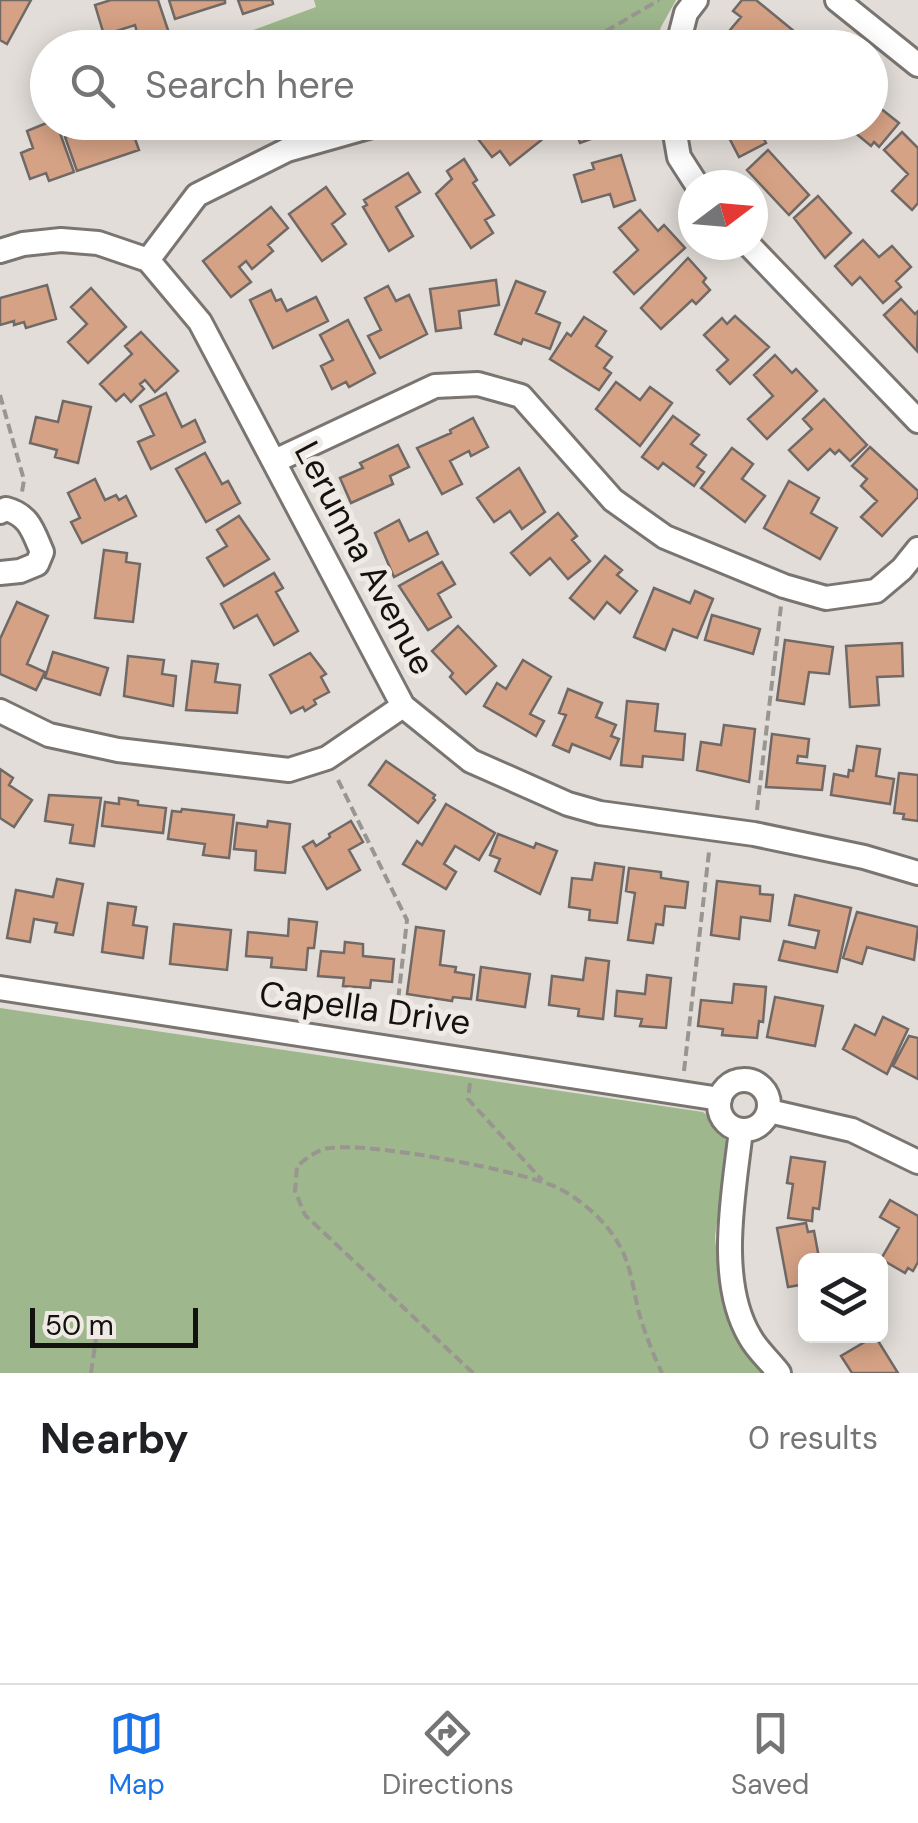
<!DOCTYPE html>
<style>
body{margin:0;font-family:"DM Sans",sans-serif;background:#f2f2f2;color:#202124}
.controls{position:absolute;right:30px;bottom:30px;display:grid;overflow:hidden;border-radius:15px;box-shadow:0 5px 25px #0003}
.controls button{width:90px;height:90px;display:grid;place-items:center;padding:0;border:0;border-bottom:2px solid #e0e0e0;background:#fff;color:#202124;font:50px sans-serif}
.compass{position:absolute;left:678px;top:170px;width:90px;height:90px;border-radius:50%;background:#fff;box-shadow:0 5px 25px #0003;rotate:74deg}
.scale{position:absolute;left:30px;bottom:25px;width:168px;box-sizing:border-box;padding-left:10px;border:5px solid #131210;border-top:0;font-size:28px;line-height:35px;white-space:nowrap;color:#131210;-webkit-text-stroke:8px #f0eae5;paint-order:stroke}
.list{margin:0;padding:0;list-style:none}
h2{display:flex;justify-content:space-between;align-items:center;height:130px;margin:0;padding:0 40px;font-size:42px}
h2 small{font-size:32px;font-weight:400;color:#757577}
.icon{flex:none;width:55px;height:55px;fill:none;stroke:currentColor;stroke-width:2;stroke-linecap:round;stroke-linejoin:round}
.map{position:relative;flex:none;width:918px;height:1373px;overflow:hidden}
.search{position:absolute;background:#fff;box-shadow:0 5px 25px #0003;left:30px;right:30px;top:30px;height:110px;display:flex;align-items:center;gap:25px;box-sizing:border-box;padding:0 35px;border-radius:55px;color:#757577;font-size:38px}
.sheet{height:310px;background:#fff}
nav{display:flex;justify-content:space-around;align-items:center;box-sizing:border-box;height:140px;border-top:2px solid #e0e0e0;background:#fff;font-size:28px;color:#757577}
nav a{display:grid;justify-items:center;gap:5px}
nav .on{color:#1a73e8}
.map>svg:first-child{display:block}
.green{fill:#9eb78c}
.building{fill:#d6a285;stroke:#706966;stroke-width:2.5}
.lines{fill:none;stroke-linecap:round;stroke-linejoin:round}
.street-casing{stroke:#7a7570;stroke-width:28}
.path{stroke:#999591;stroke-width:4;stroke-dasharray:10 5;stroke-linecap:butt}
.street{stroke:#fff;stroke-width:22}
.labels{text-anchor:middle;stroke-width:10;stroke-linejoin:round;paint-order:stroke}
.street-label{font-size:35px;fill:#131210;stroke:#f0eae5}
</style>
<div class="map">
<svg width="918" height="1373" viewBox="0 0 918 1373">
<rect width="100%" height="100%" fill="#e2ddd8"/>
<path class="green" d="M314,0H676L661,27L655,47H250L245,33L316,7Z
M0,1008L703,1112L722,1128L727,1145L715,1237L720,1287L735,1336L765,1373H0Z"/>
<path class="building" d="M0,0H31L7,44L0,40Z
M111,0H158L168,30L139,40L135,25L104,35L95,5Z
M169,0H225V3L175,19Z
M238,0H272L273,4L243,14Z
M742,0H756L795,32L783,48H752L730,30L741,17L733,11Z
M870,100L899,123L879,147L874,142L871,146L842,122H870Z
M49,122H56L74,172L49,181L46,173L30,179L21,153L33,148L27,131Z
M108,122H129L139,150L77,171L65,137Z
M141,122H192L193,126L167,135L165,127L145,133Z
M497,122H541L549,134L510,165L500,151L492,157L478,139Z
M572,122H601L605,134L580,143Z
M721,122H755L766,143L739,157Z
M902,132L918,148V203L912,210L892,191L908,174L884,150Z
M768,150L809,195L789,215L747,170Z
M621,155L635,200L614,207L610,194L582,202L574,175L594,169L592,163Z
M464,159L477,180L473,183L494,215L485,220L493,233L471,248L436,194L452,179L447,171Z
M408,173L420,192L396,207L413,236L389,251L363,207L367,205L364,200Z
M326,187L345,214L332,224L346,244L322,261L289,214Z
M818,196L851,233L825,258L794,218Z
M271,207L288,228L268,245L273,251L252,269L246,261L239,267L251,282L231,297L203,261Z
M640,210L658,231L664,225L685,248L634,294L614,272L638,250L619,228Z
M863,240L879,257L892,246L911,267L896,281L901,287L883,303L860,277L852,285L835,266Z
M688,258L706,278L703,282L710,290L696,304L692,300L661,329L641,308Z
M496,280L499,305L459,311L461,328L436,331L430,289Z
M516,281L545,292L536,313L560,323L550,349L523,339L521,344L495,334Z
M47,285L56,319L26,328L24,322L14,325V321L0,325V298Z
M388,286L396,301L409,295L427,334L380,358L368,336L381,330L365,298Z
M91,288L126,327L88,363L68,342L87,324L71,307Z
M271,290L276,301L281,299L287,311L316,297L328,321L273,348L250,300Z
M901,299L915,314L918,311L917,351L884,315Z
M735,316L769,347L730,384L717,370L728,360L704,335L722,318L727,324Z
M584,317L606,331L596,346L612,357L604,368L611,373L599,390L550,359L567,333L571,336Z
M348,320L375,373L349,387L346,382L332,389L321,366L333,360L320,335Z
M141,332L178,371L155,392L145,380L140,384L144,389L131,402L124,394L116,401L100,384L132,354L125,346Z
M775,355L792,373L796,369L817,391L767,439L748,419L773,396L754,375Z
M616,382L640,400L650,387L672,403L640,446L596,409Z
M166,393L182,427L195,420L205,442L151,469L138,442L154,435L140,406Z
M824,399L867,445L850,461L839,450L835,454L830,449L808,470L789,450L812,429L803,419Z
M63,401L91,407L78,463L55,457L57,450L30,443L36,417L58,422Z
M673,416L699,435L691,444L706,455L697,467L704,472L694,486L663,463L658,469L642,457Z
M473,418L488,447L471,456L469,451L450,461L462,484L442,494L417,448L451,433L450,430Z
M398,445L409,467L390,476L393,484L351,503L340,478L363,468L360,463Z
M870,447L918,491V497L882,536L861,517L877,501L861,486L867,479L852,466Z
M732,448L753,464L742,479L765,496L745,522L701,488Z
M205,453L222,484L228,481L240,503L206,522L176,469Z
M519,468L545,512L522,529L510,511L494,522L477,498Z
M95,479L105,500L116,495L119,500L126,496L136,516L82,543L71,522L80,518L68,493Z
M789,481L819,498L811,513L837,528L820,559L764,528Z
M558,513L577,536L572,540L590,561L568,579L550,558L530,575L511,553Z
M239,516L269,559L224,586L207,558L227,546L217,530Z
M399,520L409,541L427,532L438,554L394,577L375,533Z
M104,550L127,553L126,562L140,564L133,622L95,618Z
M605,556L622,570L617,575L637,591L620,613L607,602L594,619L570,598Z
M442,562L455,584L438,594L451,617L428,630L399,586Z
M274,573L283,588L276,592L298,631L274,645L257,615L234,628L221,604Z
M654,588L690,603L695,591L713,599L697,638L673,629L665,650L634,637Z
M17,602L48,616L27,664L45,672L36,690L0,674V639Z
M712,615L760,629L753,654L705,640Z
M458,626L496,666L466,694L450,677L453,673L432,651Z
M785,640L833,647L829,674L809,672L804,704L777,700Z
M902,643L903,676L877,677L879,705L850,707L846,646Z
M53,652L108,668L100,695L45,678Z
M310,653L326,674L321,677L329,692L314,700L316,704L305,711L303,707L291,713L270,675Z
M128,656L164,660L162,674L176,676L173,706L124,696Z
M523,660L551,677L530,714L544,721L536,736L484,706L497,683L506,689Z
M192,661L218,664L215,682L240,685L237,713L186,710Z
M568,689L602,703L596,717L616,725L611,736L619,739L610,759L572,744L569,752L553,745L566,715L559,713Z
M627,701L658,704L655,731L685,734L683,760L643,756L642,767L621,765Z
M724,725L755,729L749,782L697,770L701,742L721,745Z
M772,734L809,739L807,757L798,756L797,763L825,766L822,790L766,787Z
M857,746L880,749L876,776L894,779L890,804L831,795L834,774L848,777L849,770L853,771Z
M386,761L435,795L433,798L435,800L418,823L369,785Z
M0,769L13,778L9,785L32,800L14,827L0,818Z
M899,773L918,775V821L903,819L904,814L894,813Z
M49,795L101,798L94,846L70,843L73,825L45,821Z
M119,798L138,801V805L166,808L163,833L102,826L105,802L119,804Z
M446,804L495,833L479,860L455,846L444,864L456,872L446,889L403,864L417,841L422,845Z
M182,809L234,815L229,858L203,855L205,844L168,839L172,811L181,812Z
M268,821L290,824L285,873L255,870L256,851L234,849L237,823L267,827Z
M351,821L363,842L349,850L360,870L327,889L303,847L313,841L316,846L330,837L329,834Z
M498,834L534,848L536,843L557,851L540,894L495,871L500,859L490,855Z
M595,863L624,867L617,923L589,920L590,910L569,907L572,878L592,880Z
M629,868L661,872V878L688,882L685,908L665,906L663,925L656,924L653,943L628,940L635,893L626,891Z
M57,879L83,884L73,935L55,932L57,923L34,919L30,942L7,938L16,890L53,897Z
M717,881L760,886V894L773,895L770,921L741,917L739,939L711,935Z
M795,895L851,908L837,972L779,960L784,941L815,948L819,931L789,925Z
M108,903L136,907L133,925L147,927L143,958L102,952Z
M857,912L918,927L914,960L867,947L862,964L843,958Z
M289,919L317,922L314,948H308L306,970L271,967L272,958L246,956L248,932L288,936Z
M174,924L231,930L227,970L170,964Z
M416,927L444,931L440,965L456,967L455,972L474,975L471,999L453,997L452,1001L407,994Z
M345,942L363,944V956L394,959L392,982L371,980L370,988L343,986L344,978L318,976L321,951L344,953Z
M586,958L609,961L603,1019L578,1016L579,1009L549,1005L552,976L583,980Z
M481,967L530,974L525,1007L477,1000Z
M647,975L671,978L666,1028L640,1026L642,1019L615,1016L617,991L645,994Z
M734,984L766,987L763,1022L759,1021L757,1038L722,1035L723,1029L698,1026L701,1000L732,1003Z
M775,997L823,1006L815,1046L767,1037Z
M883,1017L908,1029L887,1074L843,1049L855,1025L875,1035Z
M909,1036L918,1038V1079L893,1066Z
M791,1157L825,1162L819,1209L813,1208L812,1221L788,1218L793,1184L787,1183Z
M890,1200L918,1216V1262L913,1271L908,1268L905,1273L881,1259L899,1228L880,1217Z
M806,1223L808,1232L814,1231L819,1258L806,1260V1284L788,1287L777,1228Z
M875,1336L898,1373H852L841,1356Z"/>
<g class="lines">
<g class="street-casing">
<path id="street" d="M837,0L918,65
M677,48L686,13L696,0
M673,122L679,157L697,185
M749,245L918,421
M0,251L23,244L61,240L98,243L148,260L200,322L403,706L471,761L568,804L600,813L754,834L864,857L918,873
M148,260L197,195L287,150L386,122
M275,461L435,386L478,384L521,396L613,500L665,537L784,586L826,598L876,591L902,569L918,549
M0,512L6,509C29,515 33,531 42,552L37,564L20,571L0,573
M0,711L49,735L118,750L289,770L327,758L403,706
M0,988L720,1099
M719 1105a25 25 0 1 1 50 0a25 25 0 1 1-50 0Z
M769,1111L852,1130L918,1162
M741,1130C734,1192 716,1280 750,1337C757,1350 770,1361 779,1373"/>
</g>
<path class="path" d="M564,48L608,30L659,0
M0,395L24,480L22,492
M338,780L407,920L395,1028
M757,810L781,606
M684,1071L709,852
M470,1083L468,1099L542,1180
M91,1373L97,1332
M473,1373L305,1215L295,1191L297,1166C307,1158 318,1149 330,1148C370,1142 518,1170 556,1187C578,1197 606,1221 618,1243C630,1262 633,1287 638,1309C644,1331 652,1352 662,1373"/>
<use href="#street" class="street"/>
</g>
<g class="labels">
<g class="street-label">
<text transform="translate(365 558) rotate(62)" y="12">Lerunna Avenue</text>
<text transform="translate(365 1008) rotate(8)" y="12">Capella Drive</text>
</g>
</g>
</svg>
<div class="controls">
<button><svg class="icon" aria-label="layers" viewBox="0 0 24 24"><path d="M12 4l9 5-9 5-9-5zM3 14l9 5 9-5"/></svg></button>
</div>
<svg class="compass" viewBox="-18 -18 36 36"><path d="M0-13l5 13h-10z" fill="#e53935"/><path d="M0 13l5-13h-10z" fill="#757577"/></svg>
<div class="scale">50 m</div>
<div class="search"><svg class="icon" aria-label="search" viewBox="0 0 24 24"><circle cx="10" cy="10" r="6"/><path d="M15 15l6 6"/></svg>Search here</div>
</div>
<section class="sheet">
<h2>Nearby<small>0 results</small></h2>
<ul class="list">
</ul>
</section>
<nav>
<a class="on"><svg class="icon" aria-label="map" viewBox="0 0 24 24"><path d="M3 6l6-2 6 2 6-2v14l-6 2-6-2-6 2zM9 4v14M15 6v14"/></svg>Map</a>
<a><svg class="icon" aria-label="directions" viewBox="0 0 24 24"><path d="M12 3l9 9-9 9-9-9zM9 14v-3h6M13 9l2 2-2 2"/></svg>Directions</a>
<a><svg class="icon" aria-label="saved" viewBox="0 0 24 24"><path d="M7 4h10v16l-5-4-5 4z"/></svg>Saved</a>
</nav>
